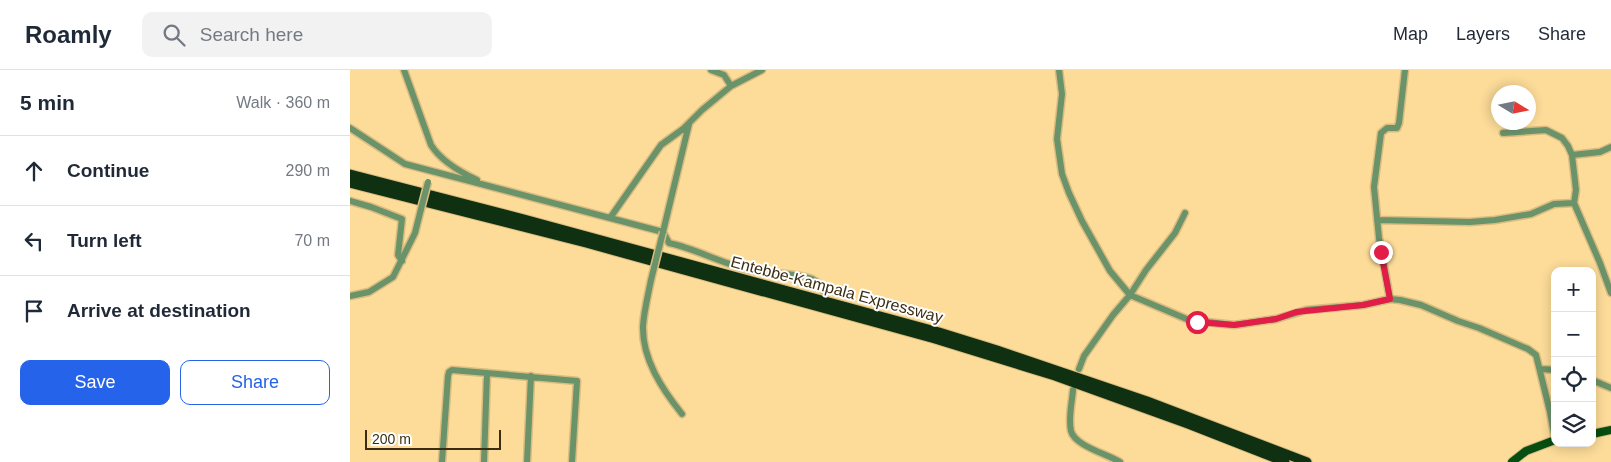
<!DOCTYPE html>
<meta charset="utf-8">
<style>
body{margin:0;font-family:Helvetica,sans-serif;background:#f2f2f3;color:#1f2937}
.controls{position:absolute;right:15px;bottom:15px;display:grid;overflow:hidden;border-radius:10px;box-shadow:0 2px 12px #0003}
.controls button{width:45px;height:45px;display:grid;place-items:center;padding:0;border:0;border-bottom:1px solid #e0e1e3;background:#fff;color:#1f2937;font:25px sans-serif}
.compass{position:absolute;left:1141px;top:15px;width:45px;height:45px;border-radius:50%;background:#fff;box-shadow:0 2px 12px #0003;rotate:100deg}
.scale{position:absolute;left:15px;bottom:12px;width:136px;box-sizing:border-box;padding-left:5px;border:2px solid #3a2d11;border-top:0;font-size:14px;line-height:18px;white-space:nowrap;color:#3a2d11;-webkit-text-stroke:4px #fff;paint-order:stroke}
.stop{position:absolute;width:15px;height:15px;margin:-11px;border:4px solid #e11d48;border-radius:50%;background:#fff}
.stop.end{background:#e11d48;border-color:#fff;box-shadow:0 1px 5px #0008}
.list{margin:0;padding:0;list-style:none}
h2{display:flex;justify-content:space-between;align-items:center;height:65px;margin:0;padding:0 20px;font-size:21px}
h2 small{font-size:16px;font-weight:400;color:#747a83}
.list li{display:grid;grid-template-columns:32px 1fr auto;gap:15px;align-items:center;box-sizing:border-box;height:70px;padding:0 20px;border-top:1px solid #e0e1e3}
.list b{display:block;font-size:19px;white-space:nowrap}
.list em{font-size:16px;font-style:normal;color:#747a83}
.actions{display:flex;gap:10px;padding:15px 20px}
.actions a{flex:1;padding:11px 0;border:1px solid #2563eb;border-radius:10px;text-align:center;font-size:18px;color:#2563eb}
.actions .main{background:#2563eb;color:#fff}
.icon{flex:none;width:28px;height:28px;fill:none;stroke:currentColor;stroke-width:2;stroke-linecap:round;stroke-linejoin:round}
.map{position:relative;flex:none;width:1261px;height:392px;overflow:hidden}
header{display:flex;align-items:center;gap:30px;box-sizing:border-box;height:70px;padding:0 25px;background:#fff;border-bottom:1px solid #e0e1e3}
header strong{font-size:24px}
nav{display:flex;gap:28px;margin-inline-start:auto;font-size:18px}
.search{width:350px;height:45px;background:#f2f2f3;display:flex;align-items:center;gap:12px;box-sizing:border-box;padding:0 18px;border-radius:10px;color:#747a83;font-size:19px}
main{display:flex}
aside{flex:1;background:#fff}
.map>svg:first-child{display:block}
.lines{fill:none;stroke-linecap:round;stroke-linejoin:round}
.minor-casing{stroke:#dabc81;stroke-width:9}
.major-casing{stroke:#dabc81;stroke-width:10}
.highway-casing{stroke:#dabc81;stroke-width:11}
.minor{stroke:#6b936a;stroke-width:6}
.major{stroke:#064e11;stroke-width:8}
.highway{stroke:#0f3011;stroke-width:9}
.minor-bridge-casing{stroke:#dabc81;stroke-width:9;stroke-linecap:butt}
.minor-bridge{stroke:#6b936a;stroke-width:6}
.route{stroke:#e11d48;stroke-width:6}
.labels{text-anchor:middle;stroke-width:4;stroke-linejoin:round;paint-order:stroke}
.street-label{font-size:16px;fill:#3a2d11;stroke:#fff}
</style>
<header>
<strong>Roamly</strong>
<div class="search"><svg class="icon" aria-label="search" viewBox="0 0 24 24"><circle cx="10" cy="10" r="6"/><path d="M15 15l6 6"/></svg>Search here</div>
<nav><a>Map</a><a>Layers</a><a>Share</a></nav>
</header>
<main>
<aside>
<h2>5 min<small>Walk · 360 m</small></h2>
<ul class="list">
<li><svg class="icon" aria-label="ahead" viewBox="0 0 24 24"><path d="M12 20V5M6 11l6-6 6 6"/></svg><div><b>Continue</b></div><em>290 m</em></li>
<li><svg class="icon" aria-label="left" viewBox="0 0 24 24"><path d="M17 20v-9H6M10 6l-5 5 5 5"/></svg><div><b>Turn left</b></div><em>70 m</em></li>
<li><svg class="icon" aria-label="arrive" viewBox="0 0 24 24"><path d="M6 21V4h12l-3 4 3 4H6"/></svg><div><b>Arrive at destination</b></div></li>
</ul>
<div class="actions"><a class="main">Save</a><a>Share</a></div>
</aside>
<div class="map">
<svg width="1261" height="392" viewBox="0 0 1261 392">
<rect width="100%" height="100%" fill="#fddc99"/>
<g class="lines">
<g class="minor-casing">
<path id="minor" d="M54,0L81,75C91,91 110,102 127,110
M361,0L374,5L381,16
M709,0L712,24L707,69L712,104L719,123L732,151L760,201L780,225L839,250L884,255L926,249L956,240L1013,235L1040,229L1050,230L1071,235L1108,251L1129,258L1178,279L1186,285L1200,342L1205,370
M0,58L55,94L313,162L319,173C347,179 372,194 400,200C420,205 442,201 462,209C468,212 472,217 475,223
M1153,63L1196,60L1212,68L1218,76L1222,85L1225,111L1226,120L1224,133L1250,193L1261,223
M1222,85L1250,82L1261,77
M0,131L21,137L52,149L48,185L52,191
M260,148L311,75L333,59L352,40L381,16L412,0
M1027,150L1120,152L1145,150L1181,144L1204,134L1224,133
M313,162L339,54
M301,210C298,225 294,241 293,256C292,289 312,319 332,344
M0,226L19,222L43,207L65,163L71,139
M1040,229L1029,168L1024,117L1031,63L1037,58H1047L1049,53L1055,0
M729,299L734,286L763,245L780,225L796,200L825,163L835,143
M1191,299L1205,300
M1242,310L1261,318
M723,320C722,333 718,348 721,361C725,376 757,384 770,392
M92,392L98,306L99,302L102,300L227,311L222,392
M134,392L137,303
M177,392L181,306"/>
</g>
<g class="major-casing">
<path id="major" d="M1242,364L1261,360
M1162,392L1176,381L1205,370"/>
</g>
<g class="highway-casing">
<path id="highway" d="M0,104L174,149L589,262L647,280L797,331L957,392
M0,113L236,173L585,269L705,306L838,354L935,392"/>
</g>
<use href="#minor" class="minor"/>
<use href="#major" class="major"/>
<use href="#highway" class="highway"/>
<g class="minor-bridge-casing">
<path id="minor-bridge" d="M71,139L78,112
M301,210L313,162"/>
</g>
<use href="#minor-bridge" class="minor-bridge"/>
</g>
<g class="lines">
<path class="route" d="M847,252L884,255L926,249L946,242L1013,235L1040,229L1031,182"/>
</g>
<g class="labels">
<g class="street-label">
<text transform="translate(487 219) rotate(15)" y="6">Entebbe-Kampala Expressway</text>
</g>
</g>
</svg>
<div class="controls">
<button>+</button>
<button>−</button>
<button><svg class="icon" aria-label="locate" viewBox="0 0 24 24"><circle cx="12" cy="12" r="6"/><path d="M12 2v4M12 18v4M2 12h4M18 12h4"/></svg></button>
<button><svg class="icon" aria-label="layers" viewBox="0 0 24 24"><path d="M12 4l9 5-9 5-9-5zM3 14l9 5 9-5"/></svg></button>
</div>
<svg class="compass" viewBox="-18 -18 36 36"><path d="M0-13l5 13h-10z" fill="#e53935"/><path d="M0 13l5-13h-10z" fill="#747a83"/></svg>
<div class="scale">200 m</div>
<div class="stop" style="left:847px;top:252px"></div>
<div class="stop end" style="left:1031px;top:182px"></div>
</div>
</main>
